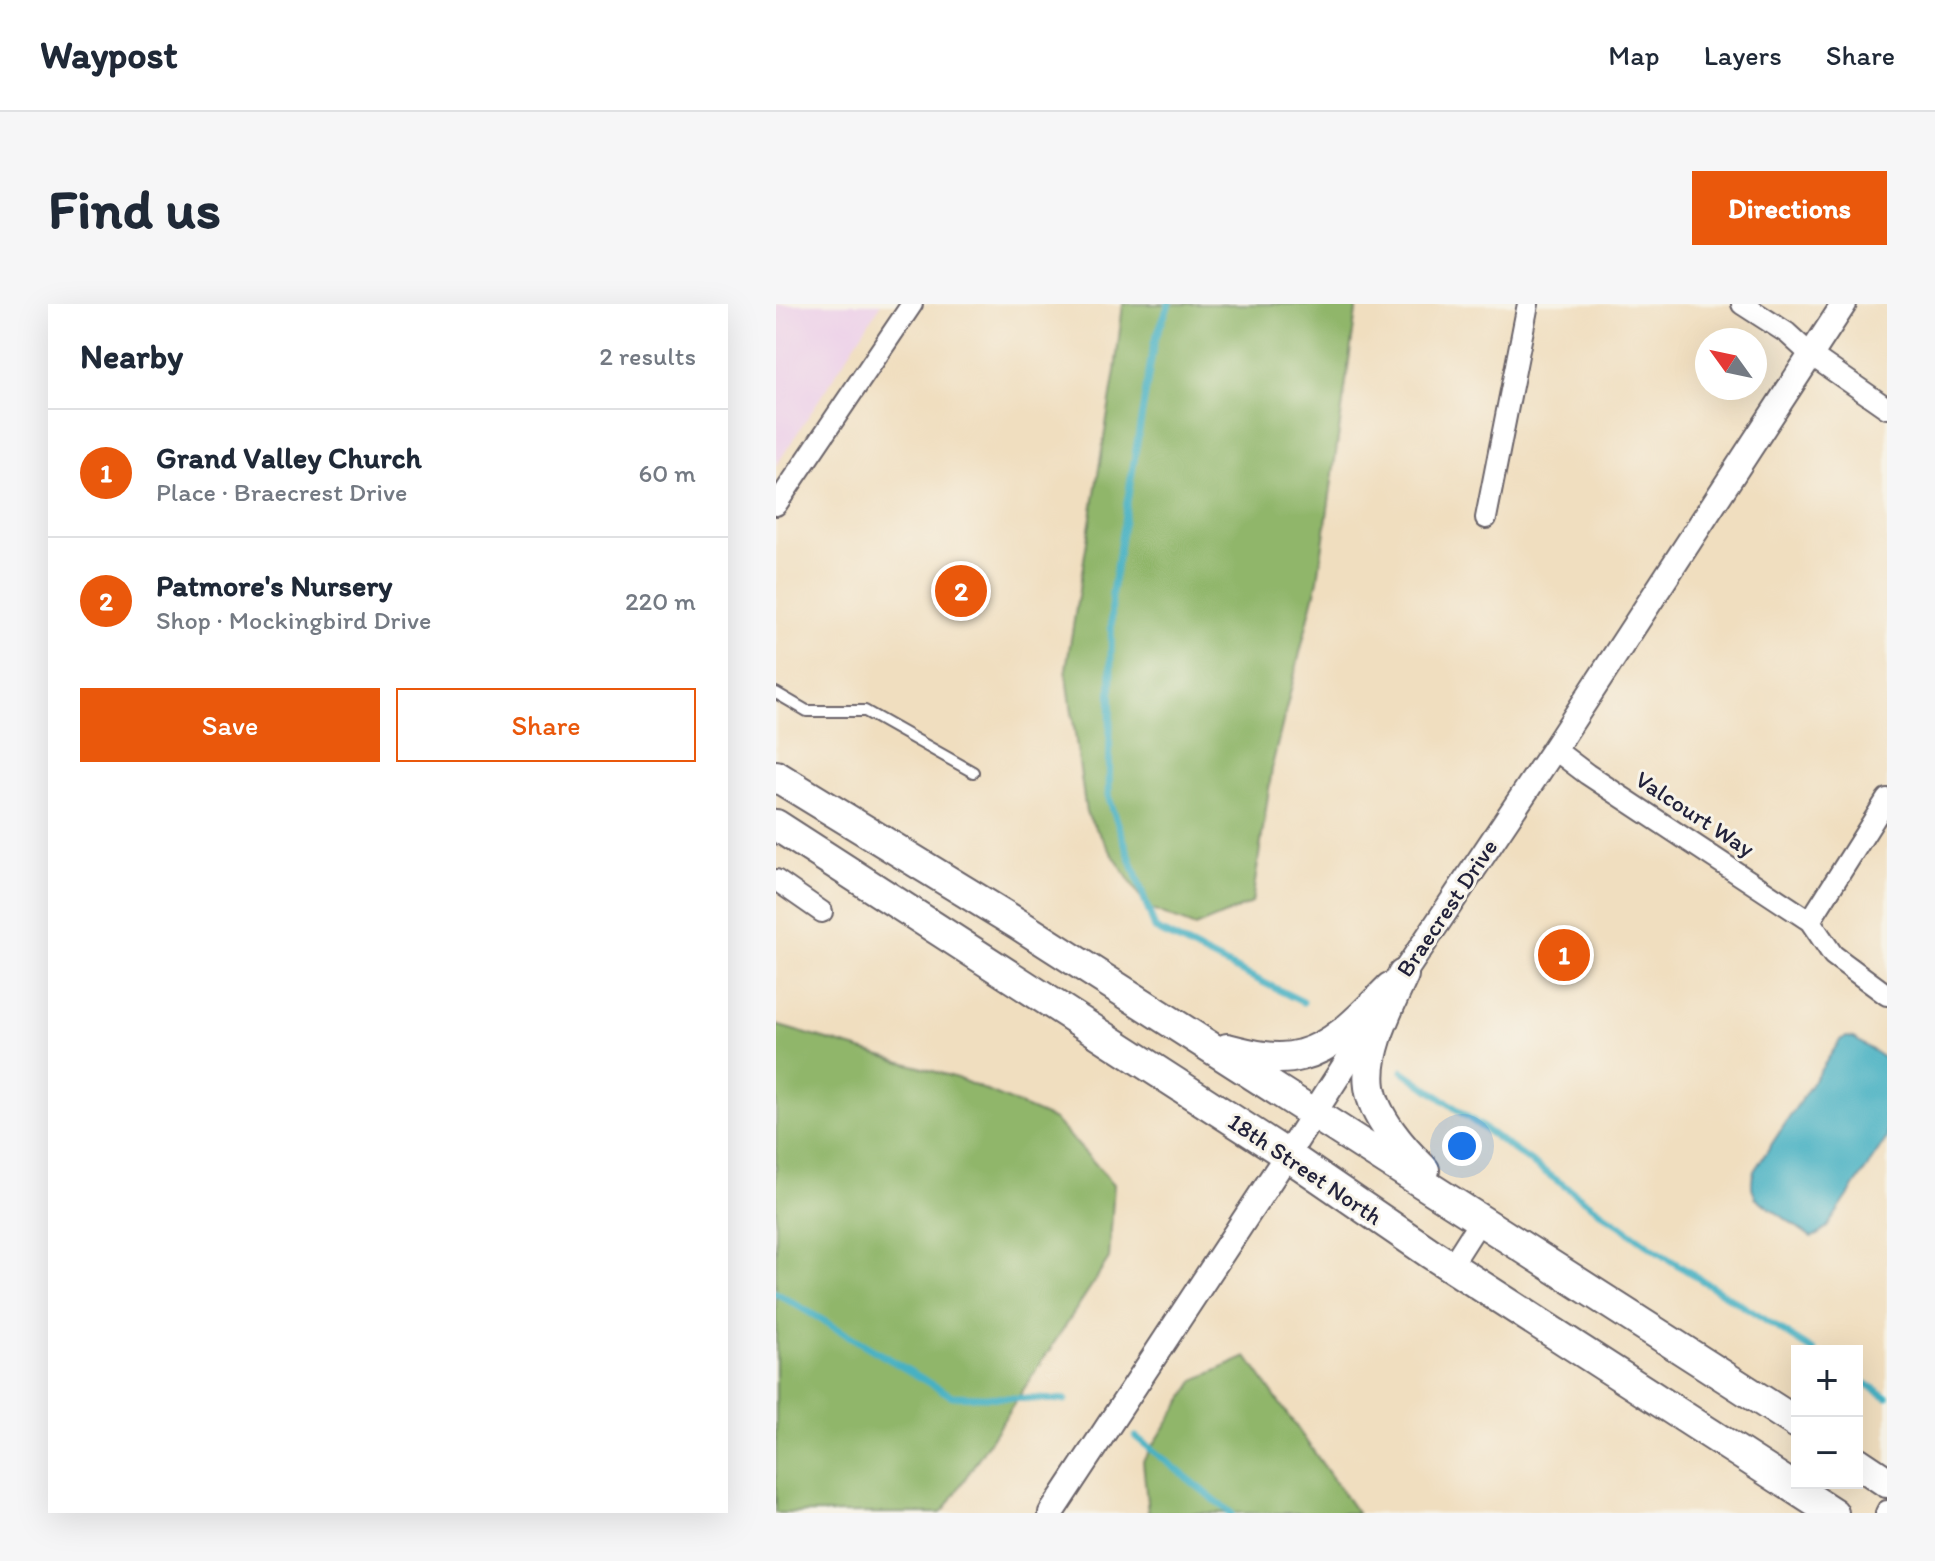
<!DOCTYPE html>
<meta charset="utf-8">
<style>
body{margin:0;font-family:Itim,sans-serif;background:#f6f6f7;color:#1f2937}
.controls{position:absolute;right:24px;bottom:24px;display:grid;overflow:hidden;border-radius:0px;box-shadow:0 8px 32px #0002}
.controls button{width:72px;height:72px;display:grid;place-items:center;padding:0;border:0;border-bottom:2px solid #e0e1e3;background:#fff;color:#1f2937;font:40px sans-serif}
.compass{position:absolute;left:919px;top:24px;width:72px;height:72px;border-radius:50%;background:#fff;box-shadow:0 8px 32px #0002;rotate:303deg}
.you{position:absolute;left:686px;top:842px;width:28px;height:28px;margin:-20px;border:6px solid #fff;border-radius:50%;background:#1a73e8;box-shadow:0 0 0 12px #1a73e833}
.badge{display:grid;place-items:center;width:52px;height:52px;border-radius:50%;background:#ea580c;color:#fff;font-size:26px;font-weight:700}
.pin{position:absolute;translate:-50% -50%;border:4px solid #fff;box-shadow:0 2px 8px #0006}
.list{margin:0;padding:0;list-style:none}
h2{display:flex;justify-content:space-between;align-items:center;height:104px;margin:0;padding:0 32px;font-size:34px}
h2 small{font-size:26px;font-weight:400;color:#747a83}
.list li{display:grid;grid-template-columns:52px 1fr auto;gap:24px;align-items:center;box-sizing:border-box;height:128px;padding:0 32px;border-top:2px solid #e0e1e3}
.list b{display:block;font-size:30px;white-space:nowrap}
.list p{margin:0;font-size:26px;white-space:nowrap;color:#747a83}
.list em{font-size:26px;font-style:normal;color:#747a83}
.actions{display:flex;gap:16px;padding:24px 32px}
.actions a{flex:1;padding:18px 0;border:2px solid #ea580c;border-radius:0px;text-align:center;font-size:28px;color:#ea580c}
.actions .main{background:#ea580c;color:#fff}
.map{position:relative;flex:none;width:1111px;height:1209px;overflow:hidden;border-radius:0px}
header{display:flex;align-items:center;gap:48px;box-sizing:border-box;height:112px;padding:0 40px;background:#fff;border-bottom:2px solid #e0e1e3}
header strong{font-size:38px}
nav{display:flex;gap:44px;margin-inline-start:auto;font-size:28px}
.intro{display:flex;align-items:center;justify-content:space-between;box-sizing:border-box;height:192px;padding:0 48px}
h1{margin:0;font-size:56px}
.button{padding:20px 36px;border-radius:0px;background:#ea580c;color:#fff;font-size:28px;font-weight:700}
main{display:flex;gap:48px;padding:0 48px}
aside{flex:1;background:#fff;border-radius:0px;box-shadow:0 8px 32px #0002}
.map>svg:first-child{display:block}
.built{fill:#edd1e9}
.forest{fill:#90b66b;stroke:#596c53;stroke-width:2}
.water{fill:#46b1c3;stroke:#346a7f;stroke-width:2}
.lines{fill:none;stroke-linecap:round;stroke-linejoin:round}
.stream{stroke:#46b1c3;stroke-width:7}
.service-casing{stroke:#6a6469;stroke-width:14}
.minor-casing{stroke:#6a6469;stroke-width:24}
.tertiary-casing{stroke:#6a6469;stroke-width:28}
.primary-casing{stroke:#6a6469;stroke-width:34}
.service{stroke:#fff;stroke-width:10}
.minor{stroke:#fff;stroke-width:20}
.tertiary{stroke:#fff;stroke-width:24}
.primary{stroke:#fff;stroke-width:30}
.labels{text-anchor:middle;stroke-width:6;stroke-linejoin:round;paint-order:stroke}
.street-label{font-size:24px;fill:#22223b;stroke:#f7f3e8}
</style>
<header>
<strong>Waypost</strong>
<nav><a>Map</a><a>Layers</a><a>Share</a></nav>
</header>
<div class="intro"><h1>Find us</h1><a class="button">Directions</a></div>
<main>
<aside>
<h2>Nearby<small>2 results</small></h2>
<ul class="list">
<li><span class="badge">1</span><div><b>Grand Valley Church</b><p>Place · Braecrest Drive</p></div><em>60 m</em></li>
<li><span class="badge">2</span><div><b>Patmore's Nursery</b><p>Shop · Mockingbird Drive</p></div><em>220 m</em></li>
</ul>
<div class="actions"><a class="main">Save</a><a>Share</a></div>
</aside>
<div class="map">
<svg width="1111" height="1209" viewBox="0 0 1111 1209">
<rect width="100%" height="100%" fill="#f7f3e8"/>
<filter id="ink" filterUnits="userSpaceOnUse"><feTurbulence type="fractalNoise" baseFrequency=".0125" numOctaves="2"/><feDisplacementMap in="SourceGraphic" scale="16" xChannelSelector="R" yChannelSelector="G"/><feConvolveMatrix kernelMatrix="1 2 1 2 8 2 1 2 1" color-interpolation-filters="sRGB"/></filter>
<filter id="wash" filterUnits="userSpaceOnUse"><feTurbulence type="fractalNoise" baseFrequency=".006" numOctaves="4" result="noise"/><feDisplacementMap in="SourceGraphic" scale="32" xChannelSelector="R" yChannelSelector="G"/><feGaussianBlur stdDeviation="1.8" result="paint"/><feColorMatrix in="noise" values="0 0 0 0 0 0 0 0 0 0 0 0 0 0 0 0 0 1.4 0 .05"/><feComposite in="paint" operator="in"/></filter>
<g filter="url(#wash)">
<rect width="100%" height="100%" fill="#f0debf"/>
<path class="built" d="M0,0H105L0,162Z"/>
<path class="forest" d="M347,0H581L542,276L497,458L476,599L419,623L371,604L310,509L290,365L339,67Z
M0,721L181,774L279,816L338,880L333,955L169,1205L164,1209H0Z
M471,1053L581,1209H372L367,1157L382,1134L419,1076Z"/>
<path class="water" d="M1071,733L1078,734L1111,756V834L1051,923L1042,931L1035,933L980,894C975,884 975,878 978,867L1061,741L1065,735Z"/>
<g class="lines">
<path class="stream" d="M393,0L378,38L336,288L333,494L379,625L527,698
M627,767L883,949L1038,1047
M0,989L176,1092L289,1096
M1081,1074L1111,1093
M360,1133L455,1209"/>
</g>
</g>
<g filter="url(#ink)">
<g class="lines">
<g class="service-casing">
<path id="service" d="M0,389L31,407H89L197,468"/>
</g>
<g class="minor-casing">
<path id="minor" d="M966,0L1011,29L1035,51L1111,104
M0,201L136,0
M710,214L752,0
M778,445L811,470L1034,617L1057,651L1111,691
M0,576L46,608
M1034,617L1111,495
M675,962L705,915
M1110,1209L1111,1207"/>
</g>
<g class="tertiary-casing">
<path id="tertiary" d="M275,1209L511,851L632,663L778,445L1068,0"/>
</g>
<g class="primary-casing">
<path id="primary" d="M0,472L242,620L1021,1119
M0,521L511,851L654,949L1057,1209
M627,671C612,704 589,747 594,783C598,813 627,846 648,866
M451,745C474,751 501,758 525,751C561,742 589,709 614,684
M1081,1158L1111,1178"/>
</g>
<use href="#service" class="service"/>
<use href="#minor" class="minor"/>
<use href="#tertiary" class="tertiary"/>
<use href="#primary" class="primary"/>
</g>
</g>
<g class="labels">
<g class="street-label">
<text transform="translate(919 510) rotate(33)" y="8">Valcourt Way</text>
<text transform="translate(671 604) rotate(-56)" y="8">Braecrest Drive</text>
<text transform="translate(529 865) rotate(34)" y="8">18th Street North</text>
</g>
</g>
</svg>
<div class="controls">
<button>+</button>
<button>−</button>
</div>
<svg class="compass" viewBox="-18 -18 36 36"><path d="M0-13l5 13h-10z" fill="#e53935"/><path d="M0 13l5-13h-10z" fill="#747a83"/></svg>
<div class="you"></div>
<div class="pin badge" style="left:788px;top:651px">1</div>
<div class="pin badge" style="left:185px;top:287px">2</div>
</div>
</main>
